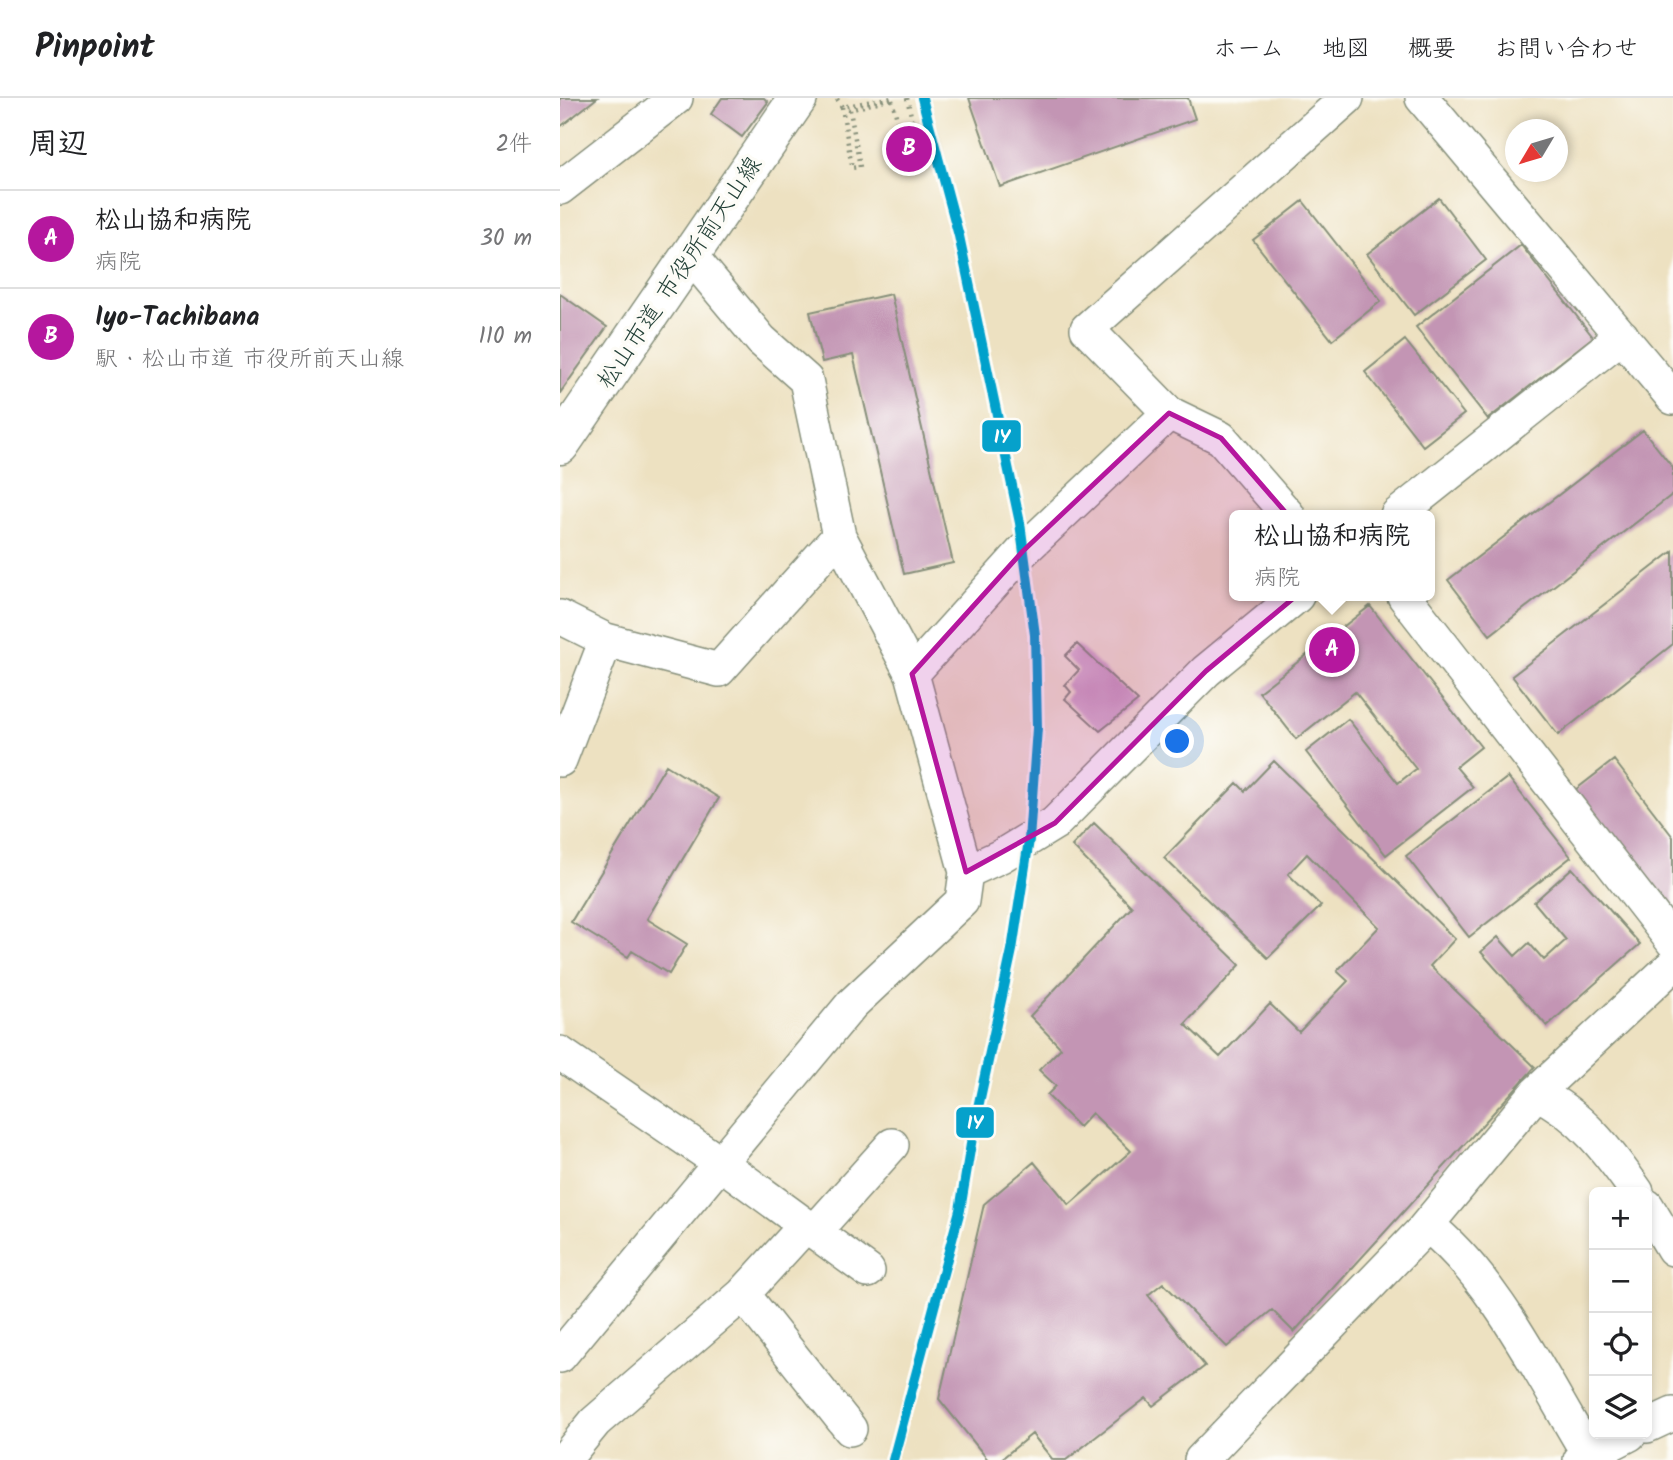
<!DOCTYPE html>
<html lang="ja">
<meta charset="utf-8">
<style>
body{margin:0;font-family:Kalam,"Klee One",sans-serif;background:#f6f6f6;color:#202124}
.controls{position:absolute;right:21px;bottom:21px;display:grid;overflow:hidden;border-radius:10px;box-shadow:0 4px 10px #0003}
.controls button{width:63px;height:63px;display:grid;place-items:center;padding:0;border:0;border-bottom:2px solid #e0e0e0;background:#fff;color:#202124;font:35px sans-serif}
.compass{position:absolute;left:945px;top:21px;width:63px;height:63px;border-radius:50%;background:#fff;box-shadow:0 4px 10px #0003;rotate:232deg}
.you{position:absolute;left:618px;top:644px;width:24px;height:24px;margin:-18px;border:5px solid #fff;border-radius:50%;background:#1a73e8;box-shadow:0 0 0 10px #1a73e833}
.badge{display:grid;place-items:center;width:46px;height:46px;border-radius:50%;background:#b5179e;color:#fff;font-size:23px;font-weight:700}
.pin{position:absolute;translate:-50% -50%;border:4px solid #fff;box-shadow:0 2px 7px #0006}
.popup{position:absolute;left:669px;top:412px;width:206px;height:91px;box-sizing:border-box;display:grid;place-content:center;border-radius:10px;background:#fff;filter:drop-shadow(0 2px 5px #0005);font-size:23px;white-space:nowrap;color:#757577}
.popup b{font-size:26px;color:#202124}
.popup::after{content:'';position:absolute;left:50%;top:100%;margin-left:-14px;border:14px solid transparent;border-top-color:#fff}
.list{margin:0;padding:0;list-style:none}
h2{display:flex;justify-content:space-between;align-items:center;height:91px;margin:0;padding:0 28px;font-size:30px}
h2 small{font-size:23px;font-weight:400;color:#757577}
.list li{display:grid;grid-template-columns:46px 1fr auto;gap:21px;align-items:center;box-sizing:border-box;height:98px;padding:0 28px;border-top:2px solid #e0e0e0}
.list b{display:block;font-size:26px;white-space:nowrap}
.list p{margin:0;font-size:23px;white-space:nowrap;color:#757577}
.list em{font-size:23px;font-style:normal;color:#757577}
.icon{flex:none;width:38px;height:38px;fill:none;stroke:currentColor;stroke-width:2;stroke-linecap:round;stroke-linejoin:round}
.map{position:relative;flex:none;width:1113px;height:1362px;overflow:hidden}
header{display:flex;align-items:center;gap:42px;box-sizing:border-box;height:98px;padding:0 35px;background:#fff;border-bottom:2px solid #e0e0e0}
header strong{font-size:33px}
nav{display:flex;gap:38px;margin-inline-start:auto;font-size:24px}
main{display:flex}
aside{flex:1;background:#fff}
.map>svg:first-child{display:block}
.building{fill:#c395b4}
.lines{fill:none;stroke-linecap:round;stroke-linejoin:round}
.minor-casing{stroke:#868f7a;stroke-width:36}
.tertiary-casing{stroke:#868f7a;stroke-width:41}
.path{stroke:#868f7a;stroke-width:4.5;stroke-dasharray:2 5;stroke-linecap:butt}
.minor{stroke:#fff;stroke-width:33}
.tertiary{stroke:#fff;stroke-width:38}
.rail-1-casing{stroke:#fdfcf7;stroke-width:16}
.rail-1{stroke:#06a1cb;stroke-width:10}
.marked{fill:#b5179e;fill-opacity:0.2;stroke:#b5179e;stroke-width:5;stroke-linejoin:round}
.labels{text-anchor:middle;stroke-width:7;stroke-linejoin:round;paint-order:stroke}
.street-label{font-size:24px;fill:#1f3d34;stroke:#fdfcf7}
.line-badge{stroke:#fdfcf7;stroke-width:2.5}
.badge-label{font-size:19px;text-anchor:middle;font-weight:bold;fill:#fff}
</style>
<header>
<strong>Pinpoint</strong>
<nav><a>ホーム</a><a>地図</a><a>概要</a><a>お問い合わせ</a></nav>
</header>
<main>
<aside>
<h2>周辺<small>2件</small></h2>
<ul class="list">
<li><span class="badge">A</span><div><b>松山協和病院</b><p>病院</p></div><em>30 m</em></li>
<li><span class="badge">B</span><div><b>Iyo-Tachibana</b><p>駅 · 松山市道 市役所前天山線</p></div><em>110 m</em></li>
</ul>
</aside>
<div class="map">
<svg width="1113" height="1362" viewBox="0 0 1113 1362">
<rect width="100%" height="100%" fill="#fdfcf7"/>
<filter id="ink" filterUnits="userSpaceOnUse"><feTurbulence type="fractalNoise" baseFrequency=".0143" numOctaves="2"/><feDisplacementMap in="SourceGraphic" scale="14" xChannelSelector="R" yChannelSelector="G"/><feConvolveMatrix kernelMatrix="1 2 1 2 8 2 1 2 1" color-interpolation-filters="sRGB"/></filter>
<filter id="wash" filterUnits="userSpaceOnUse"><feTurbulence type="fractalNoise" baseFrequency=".00686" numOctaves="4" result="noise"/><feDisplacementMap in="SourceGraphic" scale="28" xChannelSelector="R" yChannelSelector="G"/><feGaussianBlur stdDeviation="1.57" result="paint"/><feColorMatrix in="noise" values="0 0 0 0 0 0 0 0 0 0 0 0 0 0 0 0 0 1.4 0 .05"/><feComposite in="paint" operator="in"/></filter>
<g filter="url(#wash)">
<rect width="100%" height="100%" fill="#ede1c1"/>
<g id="blocks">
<path class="building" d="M0,0H37L0,29Z
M162,0H204L208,4L182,39L151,16Z
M409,0H628L635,21L440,89Z
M360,33L367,65L337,71L331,38Z
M879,100L926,162L854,217L807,156Z
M743,103L821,203L772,242L693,142Z
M961,147L1033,239L928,321L856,229Z
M0,196L47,229L0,295Z
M331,196L393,465L344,476L293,257L262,264L250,214Z
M845,242L904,316L863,348L805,274Z
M1083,332L1113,370V396L930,537L888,482Z
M1113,453V546L998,637L952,578Z
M810,508L921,649L896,669L913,689L826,757L746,654L788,621L838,685L856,671L795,594L736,641L699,594Z
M517,546L578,603L540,633L505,601L511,594L505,587L519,572L505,558Z
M1054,662L1113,739V829L1010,696Z
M714,663L895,841L870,868L975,969L734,1234L712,1212L667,1249L603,1185L588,1197L645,1268L593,1308L586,1300L506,1362H493L472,1336L440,1362H428L379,1301L424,1106L474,1064L509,1107L571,1053L532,1015L519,1029L487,997L496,988L479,972L501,950L470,918L572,809L512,748L534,725L680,867L625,926L660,959L710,906L739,934L788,883L777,873L819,829L747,756L728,776L761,808L708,860L604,760L677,685L685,693Z
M106,667L159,700L87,821L127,846L109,876L72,853L68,859L11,824Z
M948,679L1011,759L909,839L846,758Z
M1012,770L1080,846L987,928L921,854L938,839L955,858L969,845L984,862L1006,842L974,804Z"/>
</g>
</g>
<g filter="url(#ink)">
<use href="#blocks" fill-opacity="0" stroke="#868f7a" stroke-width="2"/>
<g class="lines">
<g class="minor-casing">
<path id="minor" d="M862,0L1113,300
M0,90L116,0
M728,417L661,340L609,315L527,231L787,0
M837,417L1062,238
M844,498L1113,844
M0,519L46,542L159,572L279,438
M352,576L463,453L609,315
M0,662L46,542
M406,774L441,758L495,725L646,573L737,498
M0,955L159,1064L308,1173
M976,995C1021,1016 1049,1054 1077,1094
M1087,1108L1113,1151
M867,1127C936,1181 983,1282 1029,1357
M255,1133L332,1047
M183,1196L290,1331
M0,1258L292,906L402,803L406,774L352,576L279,438L246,282L201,242L131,158
M1087,1328L1113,1316
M4,1362L35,1324L183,1196L246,1127
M641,1362L861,1134L976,995L1113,867
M1020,1362L1070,1336"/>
</g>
<g class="tertiary-casing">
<path id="tertiary" d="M0,347L238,0"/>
</g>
<path class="path" d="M347,0L353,26L339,29L349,69
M277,1L282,9L327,0
M332,2L339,29
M282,9L292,70L300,69L290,12L331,0"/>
<use href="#minor" class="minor"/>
<use href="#tertiary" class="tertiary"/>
<g class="rail-1-casing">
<path id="rail-1" d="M333,1362L400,1112L414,1028L452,852L469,742L477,630L475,537L460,425L399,138L362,0"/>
</g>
<use href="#rail-1" class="rail-1"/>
</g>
</g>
<path class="marked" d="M609,315L661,340L772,468L646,573L495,725L406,774L352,576L463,453Z"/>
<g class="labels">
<g class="street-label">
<text transform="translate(119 174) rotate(-56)" y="8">松山市道 市役所前天山線</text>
</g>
</g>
<g class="line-badge">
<rect x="421" y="321" width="41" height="34" rx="7" fill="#06a1cb"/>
<rect x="395" y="1008" width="40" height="33" rx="7" fill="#06a1cb"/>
</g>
<g class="badge-label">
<text x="442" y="345">IY</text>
<text x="415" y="1031">IY</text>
</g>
</svg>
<div class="controls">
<button>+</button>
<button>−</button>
<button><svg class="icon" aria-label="locate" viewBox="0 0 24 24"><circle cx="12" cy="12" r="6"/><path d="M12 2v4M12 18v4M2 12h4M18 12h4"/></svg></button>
<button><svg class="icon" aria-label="layers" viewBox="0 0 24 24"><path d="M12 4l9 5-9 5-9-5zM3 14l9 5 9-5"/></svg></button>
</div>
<svg class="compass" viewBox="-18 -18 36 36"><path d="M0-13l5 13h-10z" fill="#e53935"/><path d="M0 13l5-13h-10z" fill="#757577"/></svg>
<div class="you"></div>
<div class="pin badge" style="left:772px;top:552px">A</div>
<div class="popup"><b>松山協和病院</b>病院</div>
<div class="pin badge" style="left:349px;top:51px">B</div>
</div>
</main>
